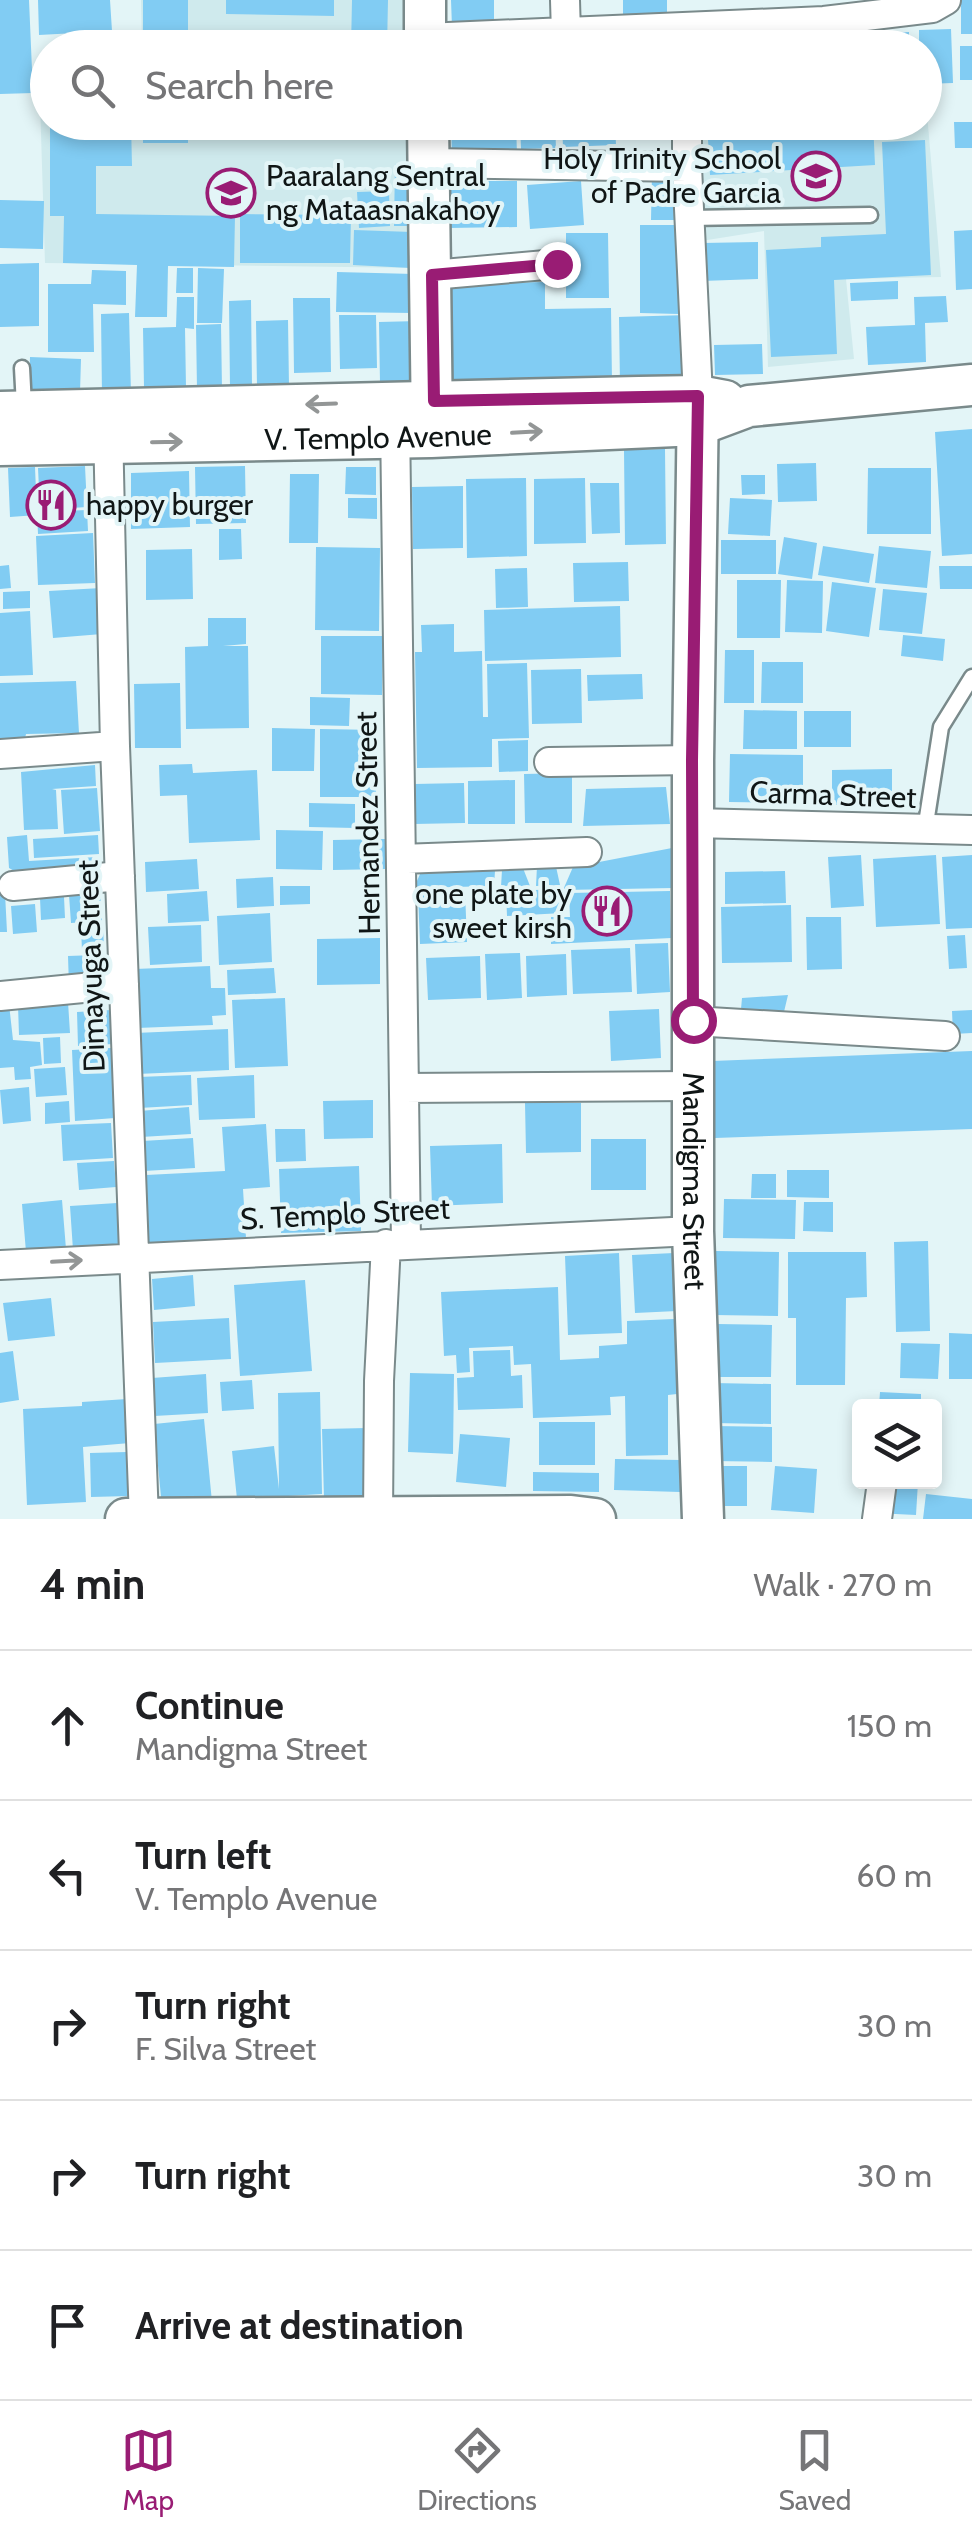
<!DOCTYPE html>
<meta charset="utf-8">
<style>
body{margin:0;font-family:Cabin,sans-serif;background:#f2f2f2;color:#202124}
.controls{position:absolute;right:30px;bottom:30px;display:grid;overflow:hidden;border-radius:10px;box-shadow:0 5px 15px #0003}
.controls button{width:90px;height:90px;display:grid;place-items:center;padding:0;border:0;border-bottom:2px solid #e0e0e0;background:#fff;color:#202124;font:50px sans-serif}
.stop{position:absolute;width:30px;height:30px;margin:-22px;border:8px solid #991c74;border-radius:50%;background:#fff}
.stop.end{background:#991c74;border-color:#fff;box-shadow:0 2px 10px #0008}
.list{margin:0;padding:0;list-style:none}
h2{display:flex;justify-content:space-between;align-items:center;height:130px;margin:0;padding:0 40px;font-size:42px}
h2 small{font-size:32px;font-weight:400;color:#757577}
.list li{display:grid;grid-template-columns:65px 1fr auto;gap:30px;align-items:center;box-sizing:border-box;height:150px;padding:0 40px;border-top:2px solid #e0e0e0}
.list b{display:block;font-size:38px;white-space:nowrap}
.list p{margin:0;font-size:32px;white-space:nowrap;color:#757577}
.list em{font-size:32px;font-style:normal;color:#757577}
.icon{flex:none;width:55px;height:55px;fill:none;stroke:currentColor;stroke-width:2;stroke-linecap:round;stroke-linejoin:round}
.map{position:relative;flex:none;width:972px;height:1519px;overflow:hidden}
.search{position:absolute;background:#fff;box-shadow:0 5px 15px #0003;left:30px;right:30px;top:30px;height:110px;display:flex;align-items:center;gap:25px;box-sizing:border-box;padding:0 35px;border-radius:55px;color:#757577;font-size:38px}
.sheet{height:880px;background:#fff}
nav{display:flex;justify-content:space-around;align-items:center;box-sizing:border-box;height:140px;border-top:2px solid #e0e0e0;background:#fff;font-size:28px;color:#757577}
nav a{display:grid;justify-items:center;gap:5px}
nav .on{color:#991c74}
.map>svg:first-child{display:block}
.built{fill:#cfeaed}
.building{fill:#81ccf3}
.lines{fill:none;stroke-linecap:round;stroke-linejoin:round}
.lane-casing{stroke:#7a8a8b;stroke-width:19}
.street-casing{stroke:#7a8a8b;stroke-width:32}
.secondary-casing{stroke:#7a8a8b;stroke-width:45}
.lane{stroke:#fff;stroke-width:14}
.street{stroke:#fff;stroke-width:28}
.secondary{stroke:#fff;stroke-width:40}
.oneway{stroke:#939696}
.route{stroke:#991c74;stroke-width:12}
.labels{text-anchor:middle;stroke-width:8;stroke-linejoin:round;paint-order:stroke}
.poi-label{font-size:30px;fill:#101616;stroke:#e3f5f7;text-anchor:end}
.street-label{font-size:30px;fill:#101616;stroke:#e3f5f7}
</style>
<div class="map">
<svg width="972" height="1519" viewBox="0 0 972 1519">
<rect width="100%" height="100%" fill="#e3f5f7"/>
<path class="built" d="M141,0H417L418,47H142Z
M39,69H47L48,122L419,123L420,268L45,263Z
M925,90L941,277L846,279L854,359L768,367L764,231L701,241L698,123L924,122Z"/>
<path class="building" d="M0,0H29L33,93L0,94Z
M38,0H110L112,31L39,35Z
M143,0H188V48H143Z
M226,0H334V16L226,14Z
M352,0H388L387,48H351Z
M451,0H494V25L452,27Z
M623,0H667V21H623Z
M961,0H972V34H961Z
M951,29L953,83L924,84V48H919V30Z
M909,32V48H868L867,34Z
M863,35L864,48H783V37Z
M747,38V48H704V39Z
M779,40V48H750V41Z
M960,46H972V80H960Z
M48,89V113L39,114L38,90Z
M91,122H131L132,166H96V214L235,216L234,267L168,266L167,317H135L137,265L63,263L64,216H50V126H90Z
M143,122H188V143H143Z
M451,122H516L517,155L452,158Z
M520,122H555L556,148L521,149Z
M562,122H615L616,145L563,147Z
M707,122H873L875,165L710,175Z
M954,122H972V148H955Z
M925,140L931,275L834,280L837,354L771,357L766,250L821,247V237L886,234L882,142Z
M417,163V226H394L395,164Z
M652,171H682V220H651Z
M449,181H517V227L449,228Z
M581,181L584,225L530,229L527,185Z
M389,191L390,226L359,228L357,192Z
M0,200L44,201L43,249L0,248Z
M240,214L351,215L350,263H240Z
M640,225H680L679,314L640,313Z
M354,230L412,232L411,268L353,265Z
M972,230V289L956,290L954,231Z
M566,233H608L609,298H566Z
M758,242V279L702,281V243Z
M39,263V326L0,327V264Z
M177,268H193V293H176Z
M198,268L224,269L222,323H197Z
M92,270L126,271V305L93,304L94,352H48V284H91Z
M337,272L414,274L413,313L336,312Z
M898,281V299L851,301L850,283Z
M545,282V309L611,308L612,383L450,384V284Z
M946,296L948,322L925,323L926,362L868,365L866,327L915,325L914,297Z
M177,297H194V329L185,328L186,388H144L143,328L176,327Z
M293,298H330L331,372L294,373Z
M251,300L252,387L230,388L229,301Z
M129,313L131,395L102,396L101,314Z
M339,315H376L377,368L340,369Z
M688,315V384L620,385L619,317Z
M288,320L289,387L257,388L256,321Z
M419,321L420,382L380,383L379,322Z
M221,324L222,390H197L196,325Z
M762,344L763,374L715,375L714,345Z
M30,357L81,359L80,392L29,391Z
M972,429V554L942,556L935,432Z
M665,449L666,544L625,545L624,450Z
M816,463L817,501L778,502L777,464Z
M85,466L87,507L40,510L38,468Z
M245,466L246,523L196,524L195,467Z
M35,467L37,515L10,517L8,468Z
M346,467H376V495L345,494Z
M868,468H931V534H867Z
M189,471L190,527L131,529V473Z
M290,474H319L318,543H289Z
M741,475H765V494L742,495Z
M526,478L527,556L467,558L466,479Z
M585,478L586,543L534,544V479Z
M590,483H619L620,533L592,534Z
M463,486V548L413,549L412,487Z
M348,498H377V519L348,518Z
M730,498L772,500L770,536L728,534Z
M87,510L88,531L38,534L37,512Z
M219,529H241L242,559L219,560Z
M93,533L95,583L38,585L36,536Z
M784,537L817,543L812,579L778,574Z
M721,540H776V574H721Z
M823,546L874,554L869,583L818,575Z
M879,546L931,551L927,588L875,583Z
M316,547L380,548L379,631L315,630Z
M192,549L193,599L146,600V550Z
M628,562L629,601L574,602L573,563Z
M9,565L11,588L0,589V566Z
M939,566H972V589H940Z
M527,568L528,607L496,608L495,569Z
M737,580H781L780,638H737Z
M787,580L823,581L822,633L785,632Z
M832,582L876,588L869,637L826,631Z
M101,588L102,634L53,638L49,591Z
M883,589L927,593L922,634L879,630Z
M30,591V608L3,609V592Z
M620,606L621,657L485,661L484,610Z
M30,611L33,675L0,676V613Z
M208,618H246V644L223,646H248L249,728L186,729L185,647L208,646Z
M454,624V652L482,651L483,717H488L487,664L527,663L529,738L492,739V767L417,768L415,652H422L421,625Z
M903,635L945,639L943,661L901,656Z
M321,636H383L382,695L321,694Z
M725,650H754V703H724Z
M762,662H803V703H761Z
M581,669L582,723L532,724L531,670Z
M642,674L643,699L588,701L587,675Z
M76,681L79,733L26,734L24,743L0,745V683Z
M180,683L181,748H135L134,684Z
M310,697L350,698L349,726L310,725Z
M744,710L797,711V749H743Z
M804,711H851V747H804Z
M272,728L315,729L314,771H272Z
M320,729L377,730L376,797H320Z
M528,740V771L499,772L498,741Z
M730,754L803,755V803L729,802Z
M192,764L193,773L257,770L260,840L189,843L187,795L160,796L159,765Z
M95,765L96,786L52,789L56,790L58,829L24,830L21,772Z
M892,769V804L832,805V770Z
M572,773V823H525L524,774Z
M515,780V824H468V781Z
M464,783L465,823L414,824V784Z
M666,787L670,824L583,826L586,789Z
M97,788L100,831L64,834L61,790Z
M309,803L355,804V828L309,827Z
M276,830L323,831L322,870L276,869Z
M27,835L29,861L97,857L100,868L16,872L9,868L7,837Z
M98,835L99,854L34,858L33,839Z
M385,839V869L333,870V840Z
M672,848L673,888L563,890L573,867Z
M861,855L864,906L831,908L828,857Z
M936,855L940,924L876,927L873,859Z
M972,855V928L946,929L942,857Z
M197,859L199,889L146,892L145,862Z
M555,862L560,885L536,886L537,866Z
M521,863L530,886L501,887L502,870Z
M423,867L495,871L494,886L414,888Z
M785,871L786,903L725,904V872Z
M273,877L274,906L237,908L236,879Z
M280,886H310V904L280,905Z
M562,889L563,913L507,916L506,891Z
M207,891L209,921L168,923L167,894Z
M465,891L467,942L420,944L418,893Z
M670,891L671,938L551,944V917H570L569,893Z
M0,893H5L7,932H0Z
M100,893L102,921L71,923L69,895Z
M64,897L65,918L41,920L40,898Z
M35,904L37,932L13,934L11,906Z
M791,905L792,962L722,963L721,907Z
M270,913L272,962L219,965L217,916Z
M806,917H841L842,969L807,970Z
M201,925L202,962L150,965L148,927Z
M103,927L104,948L82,950L81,929Z
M965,935L967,968L949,969L947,936Z
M380,938V984L317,985V939Z
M668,943L670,992L637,994L635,944Z
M630,948L632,992L573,994L571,950Z
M520,953L522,998L487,1000L485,954Z
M566,954L567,995L527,997L526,956Z
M96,955L98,985L69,987L68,956Z
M480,956L481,998L428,1000L426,958Z
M210,966L211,988H225L226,1015L212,1016L213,1025L137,1028L135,969Z
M274,968L276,993L228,995L227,970Z
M788,995L783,1016L741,1009L742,998Z
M285,998L288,1066L235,1068L232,1000Z
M68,1002L70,1033L19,1035L18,1005Z
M9,1004L13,1040L40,1042L42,1065L30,1067L31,1079L15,1080L14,1067L0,1068V1005Z
M659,1009L661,1058L611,1061L609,1011Z
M111,1010L113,1044L78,1046L77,1012Z
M972,1010V1033L953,1034L952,1011Z
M228,1029L229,1070L137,1074L135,1033Z
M60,1037L61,1063L44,1064L43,1038Z
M111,1048L115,1118L75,1121L72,1050Z
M972,1051V1129L715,1138L712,1061Z
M65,1067L67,1095L36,1097L34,1069Z
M191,1075L192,1105L139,1108L138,1077Z
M254,1075L255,1118L199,1120L197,1078Z
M29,1087L31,1121L3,1124L0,1090Z
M373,1100V1138L324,1139L323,1101Z
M69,1101L70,1122L45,1124V1103Z
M525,1103H581V1152L526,1153Z
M189,1107L191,1134L141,1137L139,1111Z
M111,1123L113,1158L63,1161L61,1125Z
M266,1124L270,1187L243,1189L246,1238L149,1244L146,1175L225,1171L222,1127Z
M275,1129H305L306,1161L276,1162Z
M193,1138L195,1168L144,1171L142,1141Z
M591,1139H646V1190H591Z
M502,1144L503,1203L432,1206L430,1146Z
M114,1161L116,1187L79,1190L77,1163Z
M359,1166L361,1231L281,1233L279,1169Z
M787,1170H829V1198L787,1197Z
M752,1174H776V1198H751Z
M724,1199L796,1200L795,1239L723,1238Z
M62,1200L66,1249L26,1252L22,1204Z
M804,1202H833V1232L803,1231Z
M117,1203L120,1246L73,1250L70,1206Z
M928,1241L930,1331L896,1332L894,1242Z
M715,1251L779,1252L778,1316L714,1315Z
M788,1252H866L867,1297L846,1298L845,1385H796V1318H788Z
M619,1253L622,1333L568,1335L565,1256Z
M674,1253L677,1311L635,1313L632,1255Z
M193,1275L195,1306L154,1310L152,1279Z
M305,1280L312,1371L240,1376L234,1285Z
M558,1287L560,1360L599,1358V1346L627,1344V1321L674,1319L677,1394L668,1395V1455L626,1456L625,1396L610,1397L611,1415L533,1418L531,1364L514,1365L513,1346L469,1348L470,1372L457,1373L456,1355L444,1356L441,1292Z
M51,1298L55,1336L8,1341L3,1303Z
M229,1318L231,1359L155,1363L153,1322Z
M717,1324L772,1325L771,1377H716Z
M949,1333L972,1334V1379H949Z
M901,1343L940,1344L938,1379L900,1378Z
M510,1350L511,1376L522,1375L523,1408L458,1410L457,1378L474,1377L473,1351Z
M13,1351L19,1400L0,1403V1353Z
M410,1373L454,1374L453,1454L408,1452Z
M206,1374L208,1413L154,1416L152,1378Z
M252,1380L254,1409L222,1411L220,1382Z
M713,1383L771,1384V1424L713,1423Z
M320,1392L322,1494L237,1499L232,1451L274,1446L279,1489L278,1393Z
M880,1392L921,1394V1406H879Z
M127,1399L130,1443L83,1447L86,1502L27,1505L23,1409L82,1406V1402Z
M204,1419L212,1502L162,1507L154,1424Z
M539,1422H595V1465H539Z
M714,1426L772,1427V1462L714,1461Z
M367,1428L368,1496L324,1498L322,1429Z
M460,1434L510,1438L506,1487L456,1482Z
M127,1452L129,1496L91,1497L90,1453Z
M615,1459L681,1460L680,1492L614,1490Z
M713,1466H747V1506H713Z
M775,1466L817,1469L814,1513L771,1510Z
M533,1472L599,1473V1492L533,1491Z
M877,1482H918L916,1515L875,1513Z
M926,1494L972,1499V1519H923Z"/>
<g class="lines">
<g class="lane-casing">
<path id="lane" d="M689,218L870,215
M22,368L24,406
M925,830L941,727L972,677"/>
</g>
<g class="street-casing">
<path id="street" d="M565,0L566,34
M425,38L824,21L932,8L946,0
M687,122V167L698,396
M430,163L687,167
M432,275L557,264
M395,420L406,1243
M108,426L115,746L144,1519
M0,754L115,746
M549,762L693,760
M693,823L972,830
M401,859L587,852
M13,886L120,876
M0,996L124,984
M693,1021L945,1036
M404,1088L693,1086
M0,1265L693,1231
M378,1519L379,1381L386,1244
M877,1519L882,1482"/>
</g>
<g class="secondary-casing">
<g id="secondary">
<path d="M425,0V48"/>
<path d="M428,122L432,428"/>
<path id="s1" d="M698,396L693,760V1231L703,1519"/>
<path d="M0,412L639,397L698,396L725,401"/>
<path id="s2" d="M0,445L431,437L698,425L749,406L972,385"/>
<path d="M126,1519L571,1516L595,1519"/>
</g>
</g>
<use href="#lane" class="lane"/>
<use href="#street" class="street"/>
<use href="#secondary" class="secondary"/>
</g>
<defs><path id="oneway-shaft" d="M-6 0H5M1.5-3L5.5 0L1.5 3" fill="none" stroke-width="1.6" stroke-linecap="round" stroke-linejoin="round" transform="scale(2.5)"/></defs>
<g class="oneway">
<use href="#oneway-shaft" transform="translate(321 404) rotate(178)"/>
<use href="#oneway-shaft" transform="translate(527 432) rotate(-3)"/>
<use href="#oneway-shaft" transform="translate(167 442) rotate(-1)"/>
<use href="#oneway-shaft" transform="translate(67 1261) rotate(-3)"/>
</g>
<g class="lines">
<path class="route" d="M557,264L432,275L434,401L698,396L692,760L693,1020"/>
</g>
<defs>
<g id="school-ring" transform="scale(2.5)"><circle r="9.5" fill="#e3f5f7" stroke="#991c74" stroke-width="1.5"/><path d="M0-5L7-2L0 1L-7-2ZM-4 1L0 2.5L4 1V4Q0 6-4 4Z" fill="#991c74"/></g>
<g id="restaurant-ring" transform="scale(2.5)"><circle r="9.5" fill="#e3f5f7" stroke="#991c74" stroke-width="1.5"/><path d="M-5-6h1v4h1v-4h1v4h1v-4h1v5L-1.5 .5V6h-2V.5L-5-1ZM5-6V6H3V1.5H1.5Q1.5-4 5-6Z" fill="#991c74"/></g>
</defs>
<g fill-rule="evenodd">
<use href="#school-ring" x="816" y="176"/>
<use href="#school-ring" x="231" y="193"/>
<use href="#restaurant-ring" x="51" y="505"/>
<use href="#restaurant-ring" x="607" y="911"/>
</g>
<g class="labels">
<g class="poi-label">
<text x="781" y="169">Holy Trinity School<tspan x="781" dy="34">of Padre Garcia</tspan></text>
<text x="266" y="186" text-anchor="start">Paaralang Sentral<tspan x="266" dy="34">ng Mataasnakahoy</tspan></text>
<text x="86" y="515" text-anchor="start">happy burger</text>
<text x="572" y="904">one plate by<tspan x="572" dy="34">sweet kirsh</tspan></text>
</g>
<g class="street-label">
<text dy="10" stroke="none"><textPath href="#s2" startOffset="378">V. Templo Avenue</textPath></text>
<text transform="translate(833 795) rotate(2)" y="10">Carma Street</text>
<text transform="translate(368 823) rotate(-91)" y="10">Hernandez Street</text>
<text transform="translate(91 966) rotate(-92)" y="10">Dimayuga Street</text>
<text dy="10" stroke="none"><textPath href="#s1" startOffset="785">Mandigma Street</textPath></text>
<text transform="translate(345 1214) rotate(-3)" y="10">S. Templo Street</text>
</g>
</g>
</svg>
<div class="controls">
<button><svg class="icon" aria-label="layers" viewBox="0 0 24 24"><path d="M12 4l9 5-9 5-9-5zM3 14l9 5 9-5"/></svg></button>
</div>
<div class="stop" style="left:693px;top:1020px"></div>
<div class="stop end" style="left:557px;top:264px"></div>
<div class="search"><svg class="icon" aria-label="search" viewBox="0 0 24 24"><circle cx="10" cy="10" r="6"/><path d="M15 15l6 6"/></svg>Search here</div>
</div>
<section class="sheet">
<h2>4 min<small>Walk · 270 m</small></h2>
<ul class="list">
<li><svg class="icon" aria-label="ahead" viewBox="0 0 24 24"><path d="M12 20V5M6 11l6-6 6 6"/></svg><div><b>Continue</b><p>Mandigma Street</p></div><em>150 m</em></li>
<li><svg class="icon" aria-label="left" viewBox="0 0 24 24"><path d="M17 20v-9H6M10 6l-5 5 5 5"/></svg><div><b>Turn left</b><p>V. Templo Avenue</p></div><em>60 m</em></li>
<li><svg class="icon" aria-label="right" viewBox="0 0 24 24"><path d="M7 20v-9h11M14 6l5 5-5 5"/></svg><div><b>Turn right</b><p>F. Silva Street</p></div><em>30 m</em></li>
<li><svg class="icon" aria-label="right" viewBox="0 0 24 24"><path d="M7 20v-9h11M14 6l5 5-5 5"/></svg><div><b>Turn right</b></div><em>30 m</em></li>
<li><svg class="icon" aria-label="arrive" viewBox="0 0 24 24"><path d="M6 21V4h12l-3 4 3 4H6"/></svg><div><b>Arrive at destination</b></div></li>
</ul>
</section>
<nav>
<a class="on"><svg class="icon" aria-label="map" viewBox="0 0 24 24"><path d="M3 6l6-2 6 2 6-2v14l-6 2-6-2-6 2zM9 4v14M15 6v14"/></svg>Map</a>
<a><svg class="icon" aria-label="directions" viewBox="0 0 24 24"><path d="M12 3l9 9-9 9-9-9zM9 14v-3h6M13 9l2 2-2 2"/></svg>Directions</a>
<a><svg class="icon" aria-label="saved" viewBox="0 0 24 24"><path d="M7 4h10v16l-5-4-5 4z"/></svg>Saved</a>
</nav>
